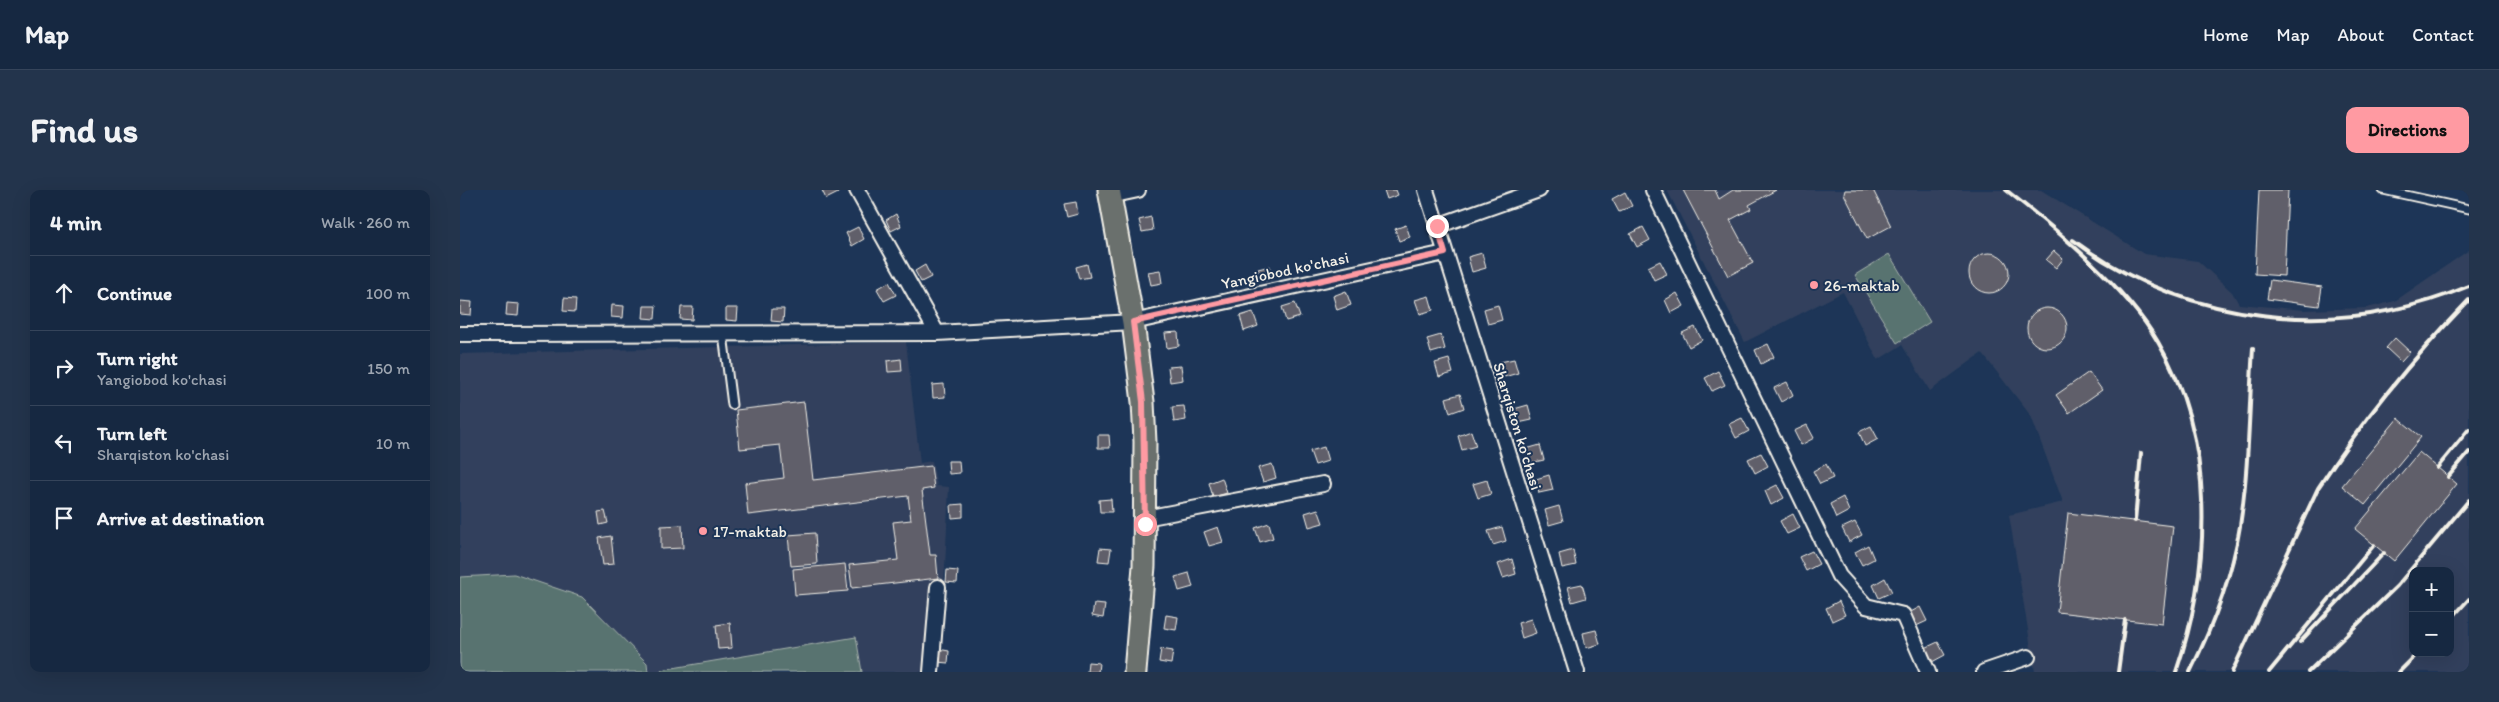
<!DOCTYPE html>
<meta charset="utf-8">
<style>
body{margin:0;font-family:Itim,sans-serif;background:#23344c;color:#f1f3f6}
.controls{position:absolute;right:15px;bottom:15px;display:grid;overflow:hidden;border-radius:10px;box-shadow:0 5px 20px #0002}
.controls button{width:45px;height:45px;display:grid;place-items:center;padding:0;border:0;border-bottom:1px solid #35445a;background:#162841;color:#f1f3f6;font:25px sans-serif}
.stop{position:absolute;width:15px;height:15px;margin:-11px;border:4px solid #ff9aa2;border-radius:50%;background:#fff}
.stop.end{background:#ff9aa2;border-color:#fff;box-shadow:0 1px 5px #0008}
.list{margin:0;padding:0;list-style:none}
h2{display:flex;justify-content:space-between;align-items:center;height:65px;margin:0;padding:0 20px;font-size:21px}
h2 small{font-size:16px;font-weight:400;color:#9ea6b1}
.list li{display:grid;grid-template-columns:32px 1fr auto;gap:15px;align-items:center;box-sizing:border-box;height:75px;padding:0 20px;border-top:1px solid #35445a}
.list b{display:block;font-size:19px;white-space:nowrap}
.list p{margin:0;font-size:16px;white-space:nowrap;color:#9ea6b1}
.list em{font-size:16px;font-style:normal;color:#9ea6b1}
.icon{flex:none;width:28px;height:28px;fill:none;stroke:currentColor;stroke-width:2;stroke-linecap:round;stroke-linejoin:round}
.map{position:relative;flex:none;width:2009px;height:482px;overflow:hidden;border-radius:10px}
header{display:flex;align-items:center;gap:30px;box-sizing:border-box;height:70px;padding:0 25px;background:#162841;border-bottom:1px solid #35445a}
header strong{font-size:24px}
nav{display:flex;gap:28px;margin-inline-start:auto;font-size:18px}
.intro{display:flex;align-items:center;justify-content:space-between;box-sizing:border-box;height:120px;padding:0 30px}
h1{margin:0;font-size:35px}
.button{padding:12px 22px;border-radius:10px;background:#ff9aa2;color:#111;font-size:18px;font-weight:700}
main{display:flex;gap:30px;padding:0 30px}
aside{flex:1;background:#162841;border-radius:10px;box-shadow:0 5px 20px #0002}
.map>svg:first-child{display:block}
.built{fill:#31415d;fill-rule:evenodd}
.green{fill:#597370;stroke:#a6b2ac}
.building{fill:#605e6b;stroke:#f4f1e8}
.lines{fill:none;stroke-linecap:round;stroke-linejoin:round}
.service-casing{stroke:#f4f1e8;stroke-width:11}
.minor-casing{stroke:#f4f1e8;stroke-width:18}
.primary-casing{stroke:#f4f1e8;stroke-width:25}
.service{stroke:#1d3557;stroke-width:7}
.minor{stroke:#1d3557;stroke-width:14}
.primary{stroke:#6a706d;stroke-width:21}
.rail{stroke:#f4f1e8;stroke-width:4}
.route{stroke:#ff9aa2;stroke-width:6}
.poi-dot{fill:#ff9aa2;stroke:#1d3557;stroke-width:2}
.labels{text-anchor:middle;stroke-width:4;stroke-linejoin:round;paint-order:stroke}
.street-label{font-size:16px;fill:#f4f1e8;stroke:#1d3557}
.poi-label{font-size:16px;fill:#f4f1e8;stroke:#1d3557;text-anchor:start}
</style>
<header>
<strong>Map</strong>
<nav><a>Home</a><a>Map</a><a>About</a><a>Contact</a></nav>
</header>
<div class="intro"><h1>Find us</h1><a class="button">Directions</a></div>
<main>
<aside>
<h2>4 min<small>Walk · 260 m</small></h2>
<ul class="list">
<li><svg class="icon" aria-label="ahead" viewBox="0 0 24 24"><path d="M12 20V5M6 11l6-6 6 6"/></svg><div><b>Continue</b></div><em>100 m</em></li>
<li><svg class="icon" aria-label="right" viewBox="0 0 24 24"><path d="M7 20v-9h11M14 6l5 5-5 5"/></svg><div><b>Turn right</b><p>Yangiobod ko'chasi</p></div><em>150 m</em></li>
<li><svg class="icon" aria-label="left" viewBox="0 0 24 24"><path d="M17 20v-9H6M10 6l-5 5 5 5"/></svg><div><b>Turn left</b><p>Sharqiston ko'chasi</p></div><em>10 m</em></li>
<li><svg class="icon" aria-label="arrive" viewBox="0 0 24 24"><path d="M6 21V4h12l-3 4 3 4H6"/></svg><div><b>Arrive at destination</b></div></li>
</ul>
</aside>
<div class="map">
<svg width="2009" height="482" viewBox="0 0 2009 482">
<rect width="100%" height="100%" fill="#1d3557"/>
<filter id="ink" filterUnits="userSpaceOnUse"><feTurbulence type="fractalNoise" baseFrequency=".02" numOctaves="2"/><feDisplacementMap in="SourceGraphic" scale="10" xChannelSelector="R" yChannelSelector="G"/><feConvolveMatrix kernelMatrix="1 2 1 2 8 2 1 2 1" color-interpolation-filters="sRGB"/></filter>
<g filter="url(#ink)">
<path class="built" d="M1207,0H1581L1684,64L1738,71L1772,102L1779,114L1844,120L1907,118L1935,111L2009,60V482H1575L1549,325L1603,312L1571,226L1522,163L1470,201L1442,155L1418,170L1383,102L1285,152ZM1953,381H1990V463H1953Z
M446,152L460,273L472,271L477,296L489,297L484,397L473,396L464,482H188L187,473L54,384L0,387V164Z"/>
<path class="green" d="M1429,64L1470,132L1437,153L1395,85Z
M54,384L122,407L187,473L188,482H0V387Z
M396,447L402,482H201V480Z"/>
<path class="building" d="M362,0H377L378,3L366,9Z
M924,0H936L938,5L927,9Z
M1223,0H1255L1259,9L1273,0H1316L1289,15L1291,19L1270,30L1293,73L1268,86Z
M1385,0H1413L1431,36L1407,49L1384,4Z
M1799,0H1828L1824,86L1795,84Z
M1165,2L1172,16L1159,22L1152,9Z
M616,12L618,24L607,27L604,14Z
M436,24L441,36L431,41L426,30Z
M691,27L693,40L682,42L679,30Z
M946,35L950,47L939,51L935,39Z
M398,37L404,49L392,56L386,43Z
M1183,37L1190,50L1177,57L1170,44Z
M1594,61L1603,69L1596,78L1586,70Z
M1509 83a20 20 0 1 1 40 0a20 20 0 1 1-40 0Z
M1022,63L1026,78L1012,82L1008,67Z
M1200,71L1207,84L1194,90L1188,77Z
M627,74L630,87L619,89L616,77Z
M465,75L471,87L461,92L455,81Z
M810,76L812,89L801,91L798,79Z
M700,80L702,93L691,95L688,82Z
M1810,90L1862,97L1859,116L1807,109Z
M429,92L436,105L424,111L417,99Z
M886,101L891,115L877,120L873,106Z
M1217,103L1224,116L1211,123L1205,110Z
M969,106L973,120L960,124L955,110Z
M104,108L116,109L115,122L103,121Z
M0,111L12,112L11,125L0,124Z
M47,113L59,114L58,126L46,125Z
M835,113L840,127L826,131L822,117Z
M152,115L164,116L163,128L151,127Z
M1038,115L1042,130L1028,134L1024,119Z
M184,116H196L195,129L183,128Z
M221,117H233L232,130L220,129Z
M266,118H278L277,131L266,130Z
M1567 138a20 20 0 1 1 40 0a20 20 0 1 1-40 0Z
M312,119H324L323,132L311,131Z
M793,122L798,136L784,141L780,126Z
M1235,137L1242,150L1229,157L1222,143Z
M718,142L719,156L707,158L705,143Z
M981,145L985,159L971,163L967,149Z
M1935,148L1950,162L1941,172L1926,158Z
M1308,154L1314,167L1301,174L1295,160Z
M441,169L442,181L428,182L427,171Z
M989,169L993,183L979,187L975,173Z
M1054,169L1058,183L1044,187L1040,172Z
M721,176L723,190L710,192L708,177Z
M1258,181L1265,195L1252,201L1245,188Z
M1629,182L1642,200L1609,223L1596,205Z
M1327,192L1333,205L1321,212L1314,198Z
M484,194L485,207L473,208L472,195Z
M1000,204L1004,218L990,223L986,208Z
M344,212L353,290L471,276L474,298L462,300L470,365H476L478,388L392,398L389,375L438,370L433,332L451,330L448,306L288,325L285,293L324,288L320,255L280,259L276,220Z
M1068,215L1072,230L1058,233L1054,219Z
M724,216L726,230L714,232L712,217Z
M1282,228L1289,241L1276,248L1269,234Z
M1938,228L1961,247L1905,315L1882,296Z
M1347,235L1354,248L1341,255L1334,241Z
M1411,236L1418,249L1405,256L1399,242Z
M1011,241L1016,256L1002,260L998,246Z
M638,245H649L650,258H638Z
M1080,255L1084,270L1070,273L1066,259Z
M864,257L868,271L855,275L850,261Z
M1959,262L1997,294L1934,371L1895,339Z
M1301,263L1308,276L1295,283L1288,269Z
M488,271H499L500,283L489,284Z
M812,274L816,288L803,292L798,278Z
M1366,274L1373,288L1360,294L1353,281Z
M1089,285L1093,300L1079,303L1076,289Z
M762,288L767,303L753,307L749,293Z
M1027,290L1031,304L1018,308L1013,294Z
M1317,295L1324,308L1311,315L1305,301Z
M1383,307L1389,321L1376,328L1370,314Z
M651,309L652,322H640L639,310Z
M503,314V327L492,328L491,315Z
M1099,316L1103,331L1089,335L1085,320Z
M858,319L863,333L849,337L845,323Z
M145,321L148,333L140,335L138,322Z
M1608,323L1713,336L1702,434L1597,422Z
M1333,324L1340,338L1327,344L1320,331Z
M1395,332L1402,345L1389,352L1382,338Z
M809,333L813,348L800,352L795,338Z
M222,335L223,358L201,359V336Z
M758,337L763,352L749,356L744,342Z
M1042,337L1046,351L1033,355L1028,341Z
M355,343L357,374L331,376L328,345Z
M151,346L154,374L143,375L139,348Z
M1408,355L1414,369L1402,375L1395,362Z
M640,358L651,359L649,372L638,371Z
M1113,360L1116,375L1102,378L1099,364Z
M1352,361L1359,374L1346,381L1339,367Z
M1052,369L1056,384L1043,388L1038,374Z
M385,374L388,401L335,405L333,379Z
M487,380L498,381L497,393L486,392Z
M729,383L733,397L719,401L715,387Z
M1425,388L1432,402L1419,408L1413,395Z
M1122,394L1126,408L1112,412L1108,397Z
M1379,411L1385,425L1372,431L1366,418Z
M634,414L645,415L643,428L632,426Z
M1460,417L1467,431L1454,437L1447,424Z
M706,425L718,427L716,440L704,438Z
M1071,429L1076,443L1062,448L1058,433Z
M270,433L272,458L258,459L256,435Z
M1136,440L1140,454L1126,458L1123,443Z
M1478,452L1485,465L1472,472L1465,458Z
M478,459L489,461L488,473L477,472Z
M701,459L713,461L711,474L699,472Z
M628,472L639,473L638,482H627Z"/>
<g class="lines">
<g class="service-casing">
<path id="service" d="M1923,0L2009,19
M263,144L272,215"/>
</g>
<g class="minor-casing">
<path id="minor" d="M397,0L477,143L673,132L985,63
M966,0L1117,482
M1193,0L1379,386L1406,416L1443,425L1468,482
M650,6L678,0
M977,36L1079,0
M0,144L477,143
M685,328L863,294
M471,482L478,397
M1524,482L1568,467"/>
</g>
<g class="primary-casing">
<path id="primary" d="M649,0L673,132L683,212L685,252L684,376L675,482"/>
</g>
<use href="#service" class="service"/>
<use href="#minor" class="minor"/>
<use href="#primary" class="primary"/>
<path class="rail" d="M1546,0C1596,39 1666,97 1698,152C1756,250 1752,377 1716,482
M1613,50C1728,135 1878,151 2009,96
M1977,278L2009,239
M1988,287L2009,262
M1675,331L1681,263
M1990,430L2009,409
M1840,452L1924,363
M1658,482L1665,430
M1730,482C1753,436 1772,387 1780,336C1789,277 1789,217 1793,158
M1772,482L1858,298C1902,231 1954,167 2009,110
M1809,482L1914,355
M1848,482L1937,396L2009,310
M1939,482L1958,463"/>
</g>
</g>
<g class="lines" filter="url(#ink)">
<path class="route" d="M685,334L683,212L673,132L985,63L977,36"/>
</g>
<g class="poi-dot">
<circle cx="1354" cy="95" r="5"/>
<circle cx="243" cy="341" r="5"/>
</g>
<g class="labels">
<g class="street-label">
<text transform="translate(825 80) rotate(-12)" y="6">Yangiobod ko'chasi</text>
<text transform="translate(1058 236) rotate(73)" y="6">Sharqiston ko'chasi</text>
</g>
<g class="poi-label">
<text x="1364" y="101">26-maktab</text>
<text x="253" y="347">17-maktab</text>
</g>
</g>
</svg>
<div class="controls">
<button>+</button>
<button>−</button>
</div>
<div class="stop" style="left:685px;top:334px"></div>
<div class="stop end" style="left:977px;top:36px"></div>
</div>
</main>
